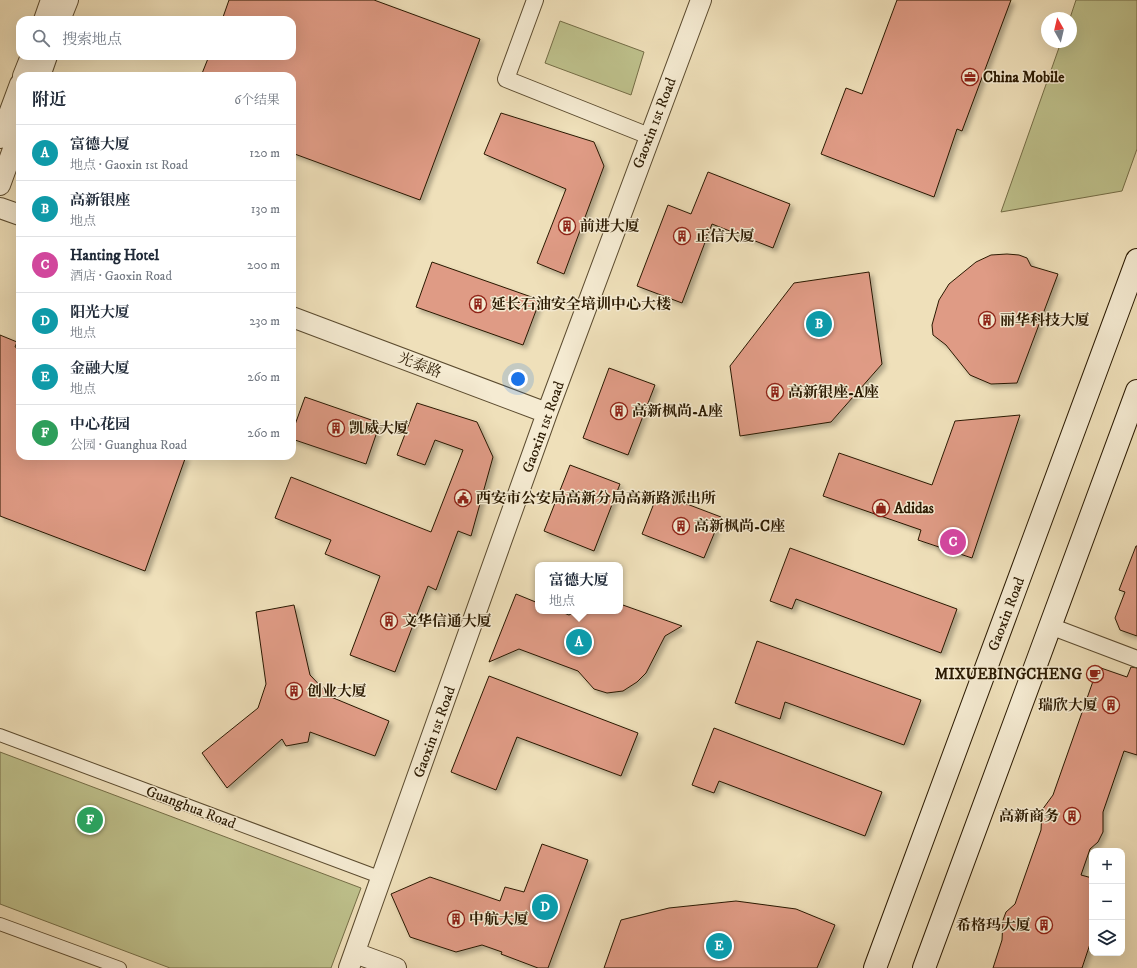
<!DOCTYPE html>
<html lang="zh">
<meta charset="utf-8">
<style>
body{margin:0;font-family:"IM FELL DW Pica","Noto Serif SC",serif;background:#f2f2f3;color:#1f2937}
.controls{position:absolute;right:12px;bottom:12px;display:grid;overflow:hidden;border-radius:8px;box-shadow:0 4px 16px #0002}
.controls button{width:36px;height:36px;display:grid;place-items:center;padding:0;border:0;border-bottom:1px solid #e0e1e3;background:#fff;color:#1f2937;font:20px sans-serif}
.compass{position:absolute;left:1041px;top:12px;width:36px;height:36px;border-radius:50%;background:#fff;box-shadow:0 4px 16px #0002;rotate:352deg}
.you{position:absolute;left:518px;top:379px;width:14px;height:14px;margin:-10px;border:3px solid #fff;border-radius:50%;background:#1a73e8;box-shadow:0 0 0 6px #1a73e833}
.badge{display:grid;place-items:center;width:26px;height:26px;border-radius:50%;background:#db2777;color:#fff;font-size:13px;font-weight:700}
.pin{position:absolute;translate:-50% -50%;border:2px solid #fff;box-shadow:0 1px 4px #0006}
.popup{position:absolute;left:535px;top:562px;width:88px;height:52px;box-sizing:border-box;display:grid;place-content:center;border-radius:8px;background:#fff;filter:drop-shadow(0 1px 3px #0005);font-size:13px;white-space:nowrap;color:#747a83}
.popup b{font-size:15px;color:#1f2937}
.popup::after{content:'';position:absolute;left:50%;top:100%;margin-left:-8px;border:8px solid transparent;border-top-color:#fff}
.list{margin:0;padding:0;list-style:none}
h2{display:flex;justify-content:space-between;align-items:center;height:52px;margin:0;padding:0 16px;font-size:17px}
h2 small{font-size:13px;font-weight:400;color:#747a83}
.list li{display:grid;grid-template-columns:26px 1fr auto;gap:12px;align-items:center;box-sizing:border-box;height:56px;padding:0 16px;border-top:1px solid #e0e1e3}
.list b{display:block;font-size:15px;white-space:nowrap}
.list p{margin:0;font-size:13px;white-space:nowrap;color:#747a83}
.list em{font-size:13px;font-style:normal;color:#747a83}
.icon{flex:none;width:22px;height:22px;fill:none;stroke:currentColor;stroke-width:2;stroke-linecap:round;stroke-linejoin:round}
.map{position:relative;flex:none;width:1137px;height:968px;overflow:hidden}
.search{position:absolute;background:#fff;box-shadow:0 4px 16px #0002;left:16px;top:16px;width:280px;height:44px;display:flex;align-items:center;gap:10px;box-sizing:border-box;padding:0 14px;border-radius:12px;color:#747a83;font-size:15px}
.panel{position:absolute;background:#fff;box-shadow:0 4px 16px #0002;left:16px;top:72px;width:280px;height:388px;border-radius:12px}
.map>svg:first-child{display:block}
.green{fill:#bec18c;stroke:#746d46}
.building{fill:#df9b85;stroke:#2a1901;filter:url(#shadow)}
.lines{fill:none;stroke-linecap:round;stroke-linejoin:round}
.pedestrian-casing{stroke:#5b4b2f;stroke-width:14}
.minor-casing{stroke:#5b4b2f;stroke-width:18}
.tertiary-casing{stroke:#5b4b2f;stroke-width:22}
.secondary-casing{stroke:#2a1901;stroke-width:24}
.pedestrian{stroke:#f5ebd2;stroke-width:12}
.minor{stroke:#f5ebd2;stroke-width:16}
.tertiary{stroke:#f5ebd2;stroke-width:20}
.secondary{stroke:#f5ebd2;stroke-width:22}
.labels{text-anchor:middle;stroke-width:3;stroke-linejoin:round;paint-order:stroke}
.poi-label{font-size:15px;font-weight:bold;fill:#2a1901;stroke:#f5ebd2;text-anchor:start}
.street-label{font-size:15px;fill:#2a1901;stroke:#f5ebd2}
</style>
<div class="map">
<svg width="1137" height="968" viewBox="0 0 1137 968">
<defs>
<filter id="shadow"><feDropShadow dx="3.5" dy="3.5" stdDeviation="2" flood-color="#0004"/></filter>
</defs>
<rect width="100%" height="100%" fill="#efe0ba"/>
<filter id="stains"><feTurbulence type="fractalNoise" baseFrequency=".005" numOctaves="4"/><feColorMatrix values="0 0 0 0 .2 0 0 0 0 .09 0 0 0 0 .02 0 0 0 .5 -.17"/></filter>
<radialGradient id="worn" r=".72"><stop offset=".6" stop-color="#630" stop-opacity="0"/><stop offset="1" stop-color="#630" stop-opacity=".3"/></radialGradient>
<path class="green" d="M1076,0H1137V149L1122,191L1001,212L1061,42H1071L1070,18Z
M560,21L644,52L631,95L545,63Z
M0,752L361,888L331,968H170L0,904Z"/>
<path class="building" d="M229,0H374L480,39L420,200L292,153V76H201L209,56H292V20H222Z
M897,0H1011L962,131L957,129L934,197L821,154L846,88L862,94Z
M501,113L594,142L604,166L564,274L537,263L566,189L484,154Z
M708,172L790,204L773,248L712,224L682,303L637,286L668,205L691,214Z
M1007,254L1019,255L1027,258L1031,266L1058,274L1017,383L991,384L970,375L946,345L933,335L932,325L939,300L949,284L976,262L991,255Z
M432,262L540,300L523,345L416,307Z
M869,272L882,364L831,422L740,436L730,366L794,283Z
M0,335L17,342L15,347L20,349V456H186L145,571L0,516Z
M609,368L655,385L628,455L583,438Z
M305,397L380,423L366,464L292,439V433Z
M417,403L477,422L493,457L471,536L458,531L436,590L428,586L395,672L350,655L380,576L325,554L331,540L275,518L291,477L431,532L463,450L435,440L425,465L397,455Z
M1020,415L972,558L918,540L921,530L823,496L839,453L932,485L955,421Z
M570,465L620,484L594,551L544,531Z
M658,493L721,517L704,558L642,534Z
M1136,546H1137V636L1120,630L1115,618L1125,592L1119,590Z
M790,548L957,609L941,653L796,599L792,609L770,601Z
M516,594L538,603V611H559L569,615L576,611H620V604L682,626L665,636L646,673L637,682L623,691L607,693L594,689L578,671L519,649L489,662Z
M294,605L310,675L331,697L389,721L375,756L310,732L308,742L286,746L282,739L227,788L202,753L258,708L266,684L256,612Z
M757,641L921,700L904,745L785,702L780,719L735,703Z
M1098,667L1127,677L1131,667L1137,668V755L1124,751L1103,812V832L1098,842L1090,849L1081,875L1092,878V938L1082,968H993L1002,940L1003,920L1006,912L1015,904L1041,830L1042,810L1053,795Z
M489,676L638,733L621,776L517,737L496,790L451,772Z
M714,728L882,792L865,836L719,781L714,793L692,785Z
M542,844L588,860L548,968H538L501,954L502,952L482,945L456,952L410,937L391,894L430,877L500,901L505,887L524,892Z
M736,901L796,909L835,925L817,968H604L621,920L669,908Z"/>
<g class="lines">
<g class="pedestrian-casing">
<path id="pedestrian" d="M0,735L382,878
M0,924L120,968"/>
</g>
<g class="minor-casing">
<path id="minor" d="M535,0L506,79L649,136
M1050,626L1137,659"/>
</g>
<g class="tertiary-casing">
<path id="tertiary" d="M44,20L51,0
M60,20L68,0
M23,76L31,56
M40,76L47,56
M0,138L20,84
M0,185L20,130
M0,208L20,215
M292,317L547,413
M355,953L396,968
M349,968L547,413L701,0"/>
</g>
<g class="secondary-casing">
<path id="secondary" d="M875,968L1137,260
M924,968L1137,391"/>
</g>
<use href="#pedestrian" class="pedestrian"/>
<use href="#minor" class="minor"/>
<use href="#tertiary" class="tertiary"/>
<use href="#secondary" class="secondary"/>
</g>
<defs>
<g id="office-ring" transform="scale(0.9)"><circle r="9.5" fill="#f5ebd2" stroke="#8f2418" stroke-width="1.5"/><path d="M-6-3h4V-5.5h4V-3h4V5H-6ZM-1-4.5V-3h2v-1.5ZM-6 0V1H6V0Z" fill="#8f2418"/></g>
<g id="building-ring" transform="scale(0.9)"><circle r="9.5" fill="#f5ebd2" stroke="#8f2418" stroke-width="1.5"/><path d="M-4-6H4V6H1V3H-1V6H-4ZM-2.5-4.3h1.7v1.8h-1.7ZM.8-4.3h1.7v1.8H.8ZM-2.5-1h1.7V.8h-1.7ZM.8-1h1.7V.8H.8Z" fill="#8f2418"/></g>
<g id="civic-ring" transform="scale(0.9)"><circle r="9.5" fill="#f5ebd2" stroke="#8f2418" stroke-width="1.5"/><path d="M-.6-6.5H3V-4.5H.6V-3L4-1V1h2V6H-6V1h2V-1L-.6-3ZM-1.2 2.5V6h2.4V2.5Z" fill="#8f2418"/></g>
<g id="shop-ring" transform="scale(0.9)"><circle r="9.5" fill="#f5ebd2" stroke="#8f2418" stroke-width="1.5"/><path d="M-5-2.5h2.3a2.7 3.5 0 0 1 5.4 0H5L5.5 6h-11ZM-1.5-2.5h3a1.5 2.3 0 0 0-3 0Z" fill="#8f2418"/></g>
<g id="cafe-ring" transform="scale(0.9)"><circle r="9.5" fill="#f5ebd2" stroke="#8f2418" stroke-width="1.5"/><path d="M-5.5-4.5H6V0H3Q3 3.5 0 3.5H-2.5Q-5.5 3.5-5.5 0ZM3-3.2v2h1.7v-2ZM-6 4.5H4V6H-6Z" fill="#8f2418"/></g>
</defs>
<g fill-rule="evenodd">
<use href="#office-ring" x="970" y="77"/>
<use href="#building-ring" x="567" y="226"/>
<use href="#building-ring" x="682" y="236"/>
<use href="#building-ring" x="478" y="304"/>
<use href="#building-ring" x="987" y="320"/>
<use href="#building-ring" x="775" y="392"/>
<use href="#building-ring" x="619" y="411"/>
<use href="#building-ring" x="336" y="428"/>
<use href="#civic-ring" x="463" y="498"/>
<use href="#shop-ring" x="881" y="508"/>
<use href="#building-ring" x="681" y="526"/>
<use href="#building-ring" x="389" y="621"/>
<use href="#cafe-ring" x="1095" y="674"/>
<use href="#building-ring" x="294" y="691"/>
<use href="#building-ring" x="1111" y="705"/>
<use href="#building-ring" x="1072" y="816"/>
<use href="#building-ring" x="456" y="919"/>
<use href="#building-ring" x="1044" y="925"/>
</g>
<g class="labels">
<g class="poi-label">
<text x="983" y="82">China Mobile</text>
<text x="580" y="231">前进大厦</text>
<text x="695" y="241">正信大厦</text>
<text x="491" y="309">延长石油安全培训中心大楼</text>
<text x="1000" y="325">丽华科技大厦</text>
<text x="788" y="397">高新银座-A座</text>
<text x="632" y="416">高新枫尚-A座</text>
<text x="349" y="433">凯威大厦</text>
<text x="476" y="503">西安市公安局高新分局高新路派出所</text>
<text x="894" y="513">Adidas</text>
<text x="694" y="531">高新枫尚-C座</text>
<text x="402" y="626">文华信通大厦</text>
<text x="1082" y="679" text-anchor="end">MIXUEBINGCHENG</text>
<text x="307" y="696">创业大厦</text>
<text x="1098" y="710" text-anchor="end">瑞欣大厦</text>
<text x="1059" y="821" text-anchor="end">高新商务</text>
<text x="469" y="924">中航大厦</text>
<text x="1031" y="930" text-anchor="end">希格玛大厦</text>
</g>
<g class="street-label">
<text transform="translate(654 123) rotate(-69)" y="5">Gaoxin 1st Road</text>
<text transform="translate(420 365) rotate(21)" y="5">光泰路</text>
<text transform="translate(543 427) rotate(-70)" y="5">Gaoxin 1st Road</text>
<text transform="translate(1006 614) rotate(-69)" y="5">Gaoxin Road</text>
<text transform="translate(434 732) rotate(-70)" y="5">Gaoxin 1st Road</text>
<text transform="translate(191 807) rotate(21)" y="5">Guanghua Road</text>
</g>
</g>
<rect width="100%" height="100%" filter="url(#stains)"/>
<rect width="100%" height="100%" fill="url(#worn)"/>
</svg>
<div class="controls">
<button>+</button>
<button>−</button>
<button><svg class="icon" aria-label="layers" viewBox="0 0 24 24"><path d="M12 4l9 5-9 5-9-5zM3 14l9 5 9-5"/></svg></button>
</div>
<svg class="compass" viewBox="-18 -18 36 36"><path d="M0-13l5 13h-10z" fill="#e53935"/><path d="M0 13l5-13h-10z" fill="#747a83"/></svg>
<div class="you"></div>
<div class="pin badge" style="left:579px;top:642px;background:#0f9aa8">A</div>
<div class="popup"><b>富德大厦</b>地点</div>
<div class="pin badge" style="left:819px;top:324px;background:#0f9aa8">B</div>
<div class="pin badge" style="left:953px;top:542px;background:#d1479c">C</div>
<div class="pin badge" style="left:545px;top:907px;background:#0f9aa8">D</div>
<div class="pin badge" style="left:719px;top:946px;background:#0f9aa8">E</div>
<div class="pin badge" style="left:90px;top:820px;background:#2e9e5b">F</div>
<div class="search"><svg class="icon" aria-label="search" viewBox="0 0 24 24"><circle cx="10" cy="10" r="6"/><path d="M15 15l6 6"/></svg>搜索地点</div>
<section class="panel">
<h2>附近<small>6个结果</small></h2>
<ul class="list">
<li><span class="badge" style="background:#0f9aa8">A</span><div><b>富德大厦</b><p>地点 · Gaoxin 1st Road</p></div><em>120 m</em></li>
<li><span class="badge" style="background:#0f9aa8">B</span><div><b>高新银座</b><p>地点</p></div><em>130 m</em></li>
<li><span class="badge" style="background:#d1479c">C</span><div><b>Hanting Hotel</b><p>酒店 · Gaoxin Road</p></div><em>200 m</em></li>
<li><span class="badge" style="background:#0f9aa8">D</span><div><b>阳光大厦</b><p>地点</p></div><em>230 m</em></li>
<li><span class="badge" style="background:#0f9aa8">E</span><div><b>金融大厦</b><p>地点</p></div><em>260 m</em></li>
<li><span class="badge" style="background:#2e9e5b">F</span><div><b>中心花园</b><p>公园 · Guanghua Road</p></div><em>260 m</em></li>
</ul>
</section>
</div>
